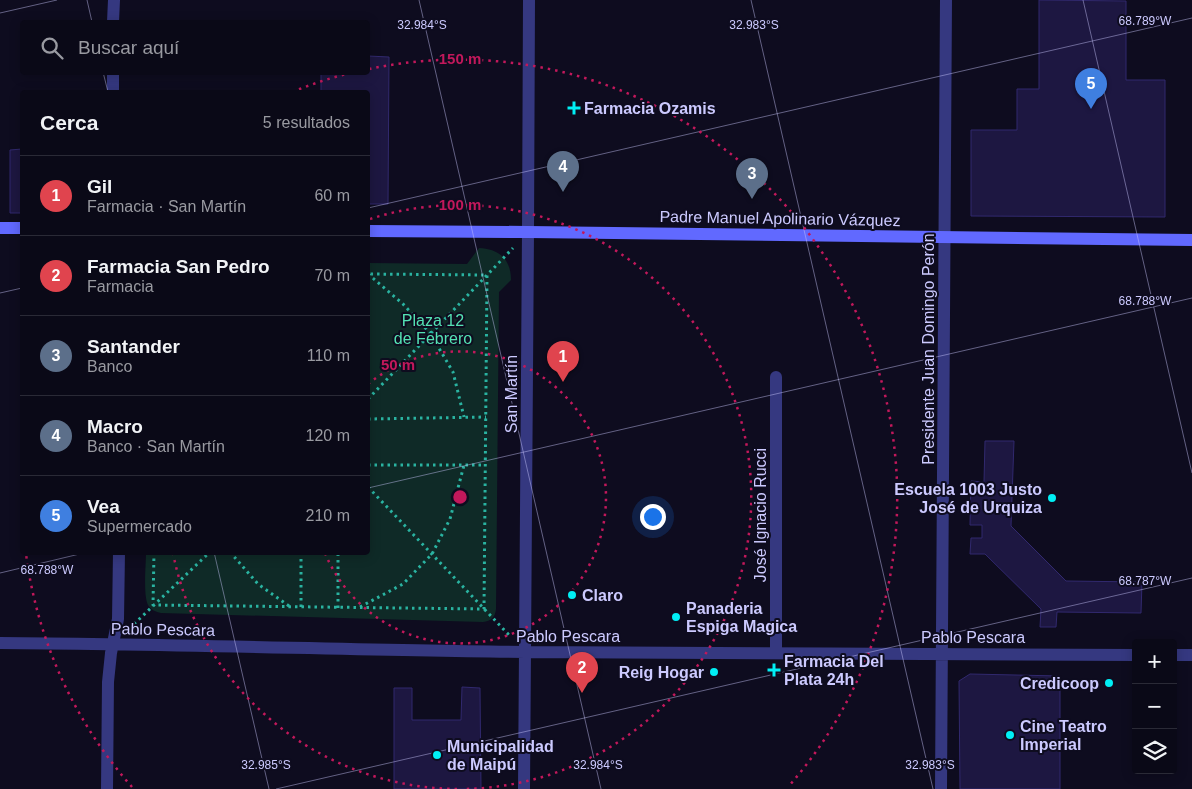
<!DOCTYPE html>
<html lang="es">
<meta charset="utf-8">
<style>
body{margin:0;font-family:Arial,sans-serif;background:#181724;color:#f1f3f6}
.controls{position:absolute;right:15px;bottom:15px;display:grid;overflow:hidden;border-radius:5px;box-shadow:0 2px 12px #0003}
.controls button{width:45px;height:45px;display:grid;place-items:center;padding:0;border:0;border-bottom:1px solid #2a2a36;background:#0a0917;color:#f1f3f6;font:25px sans-serif}
.you{position:absolute;left:652px;top:516px;width:18px;height:18px;margin:-12px;border:4px solid #fff;border-radius:50%;background:#1a73e8;box-shadow:0 0 0 8px #1a73e833}
.badge{display:grid;place-items:center;width:32px;height:32px;border-radius:50%;background:#2563eb;color:#fff;font-size:16px;font-weight:700}
.pin{position:absolute;translate:-50% -41px;filter:drop-shadow(0 1px 2px #0008)}
.pin::after{content:'';position:absolute;top:26px;width:18px;height:15px;background:inherit;clip-path:polygon(0 0,100% 0,50% 100%)}
.list{margin:0;padding:0;list-style:none}
h2{display:flex;justify-content:space-between;align-items:center;height:65px;margin:0;padding:0 20px;font-size:21px}
h2 small{font-size:16px;font-weight:400;color:#999aa1}
.list li{display:grid;grid-template-columns:32px 1fr auto;gap:15px;align-items:center;box-sizing:border-box;height:80px;padding:0 20px;border-top:1px solid #2a2a36}
.list b{display:block;font-size:19px;white-space:nowrap}
.list p{margin:0;font-size:16px;white-space:nowrap;color:#999aa1}
.list em{font-size:16px;font-style:normal;color:#999aa1}
.icon{flex:none;width:28px;height:28px;fill:none;stroke:currentColor;stroke-width:2;stroke-linecap:round;stroke-linejoin:round}
.map{position:relative;flex:none;width:1192px;height:789px;overflow:hidden}
.search{position:absolute;background:#0a0917;box-shadow:0 2px 12px #0003;left:20px;top:20px;width:350px;height:55px;display:flex;align-items:center;gap:12px;box-sizing:border-box;padding:0 18px;border-radius:5px;color:#999aa1;font-size:19px}
.panel{position:absolute;background:#0a0917;box-shadow:0 2px 12px #0003;left:20px;top:90px;width:350px;height:465px;border-radius:5px}
.map>svg:first-child{display:block}
.green{fill:#0f2a27}
.building{fill:#1d1741;stroke:#31296e}
.lines{fill:none;stroke-linecap:round;stroke-linejoin:round}
.path{stroke:#2ab3a1;stroke-width:3;stroke-dasharray:2.5 4;stroke-linecap:butt}
.street{stroke:#353880;stroke-width:12}
.secondary{stroke:#6169ff;stroke-width:12}
.ticks{fill:none;stroke:#cccaff;stroke-width:1;stroke-opacity:0.45}
.ring{fill:none;stroke:#c2185b;stroke-width:2.5;stroke-dasharray:2.5 5}
.poi-dot{fill:#00eff5;stroke:#0e0c1f;stroke-width:2}
.labels{text-anchor:middle;stroke-width:4;stroke-linejoin:round;paint-order:stroke}
.poi-label{font-size:16px;font-weight:bold;fill:#cccaff;stroke:#0e0c1f;text-anchor:start}
.street-label{font-size:16px;fill:#cccaff;stroke:#0e0c1f}
.park-label{font-size:16px;fill:#54e2b4;stroke:#0e0c1f}
.ticks-label{font-size:12px;text-anchor:middle;fill:#cccaff;stroke:#0e0c1f;stroke-width:4;stroke-linejoin:round;paint-order:stroke}
.centre{fill:#c2185b;stroke:#0e0c1f;stroke-width:2.5}
.ring-label{font-size:15px;text-anchor:middle;font-weight:bold;fill:#c2185b;stroke:#0e0c1f;stroke-width:4;stroke-linejoin:round;paint-order:stroke}
</style>
<div class="map">
<svg width="1192" height="789" viewBox="0 0 1192 789">
<rect width="100%" height="100%" fill="#0e0c1f"/>
<path class="green" d="M479,248C499,249 511,259 511,280L499,292L496,609C495,618 491,621 483,622L161,613C156,612 151,610 148,605C143,594 146,565 146,553L368,552V263L467,264Z"/>
<path class="building" d="M1039,0L1126,1V80H1165V217L971,216V130H1017V89H1039Z
M368,56L389,57L388,204H368V92H321V72H368Z
M22,149V213H10V150Z
M985,441H1014L1011,526L1066,581L1142,582L1141,613L1057,612L1056,627H1040L1041,609L985,554H970L971,538H982V525H970L971,481L984,482Z
M970,674L1060,676V789H960L959,681Z
M462,687L480,688L481,789H394V688H412V720H461Z"/>
<g class="lines">
<path class="path" d="M368,274L403,304L430,333L453,372L464,417
M368,399L513,248
M368,419L486,417
M368,465H485
M368,487L509,635
M154,552L153,605L484,609L487,275L368,274
M230,552L258,584L289,606
M301,607V552
M360,607L403,584L432,554L450,519L464,465
M338,608V552
M134,624L210,552"/>
<path class="street" d="M113,22L114,0
M113,92V72
M776,377V653
M0,643C175,644 350,650 525,652C729,654 932,653 1136,655
M1173,655H1192
M107,789L108,682L111,653L118,619L119,552
M524,789L528,232L529,0
M941,789L946,0"/>
<path class="secondary" d="M0,228H22
M368,231L528,232L1192,240"/>
</g>
<path class="ticks" d="M87,0L92,22M419,0L601,789M751,0L933,789M1083,0L1192,473M0,13L57,0M103,72L108,92M368,208L1192,18M0,293L22,288M368,488L1192,298M214,552L269,789M0,573L88,552M276,789L1192,578"/>
<g class="ring">
<path d="M368 384A146 146 0 1 1 325 553"/>
<path d="M457 789A292 292 0 0 1 173 553M370 219A292 292 0 1 1 463 789"/>
<path d="M132 787A438 438 0 0 1 26 554M22 516A438 438 0 0 1 22 478M292 92A438 438 0 0 1 350 73M369 69A438 438 0 0 1 788 787"/>
</g>
<g class="poi-dot">
<path d="M571.5 100.5h5v5h5v5h-5v5h-5v-5h-5v-5h5z"/>
<circle cx="1052" cy="498" r="5"/>
<circle cx="572" cy="595" r="5"/>
<circle cx="676" cy="617" r="5"/>
<path d="M771.5 662.5h5v5h5v5h-5v5h-5v-5h-5v-5h5z"/>
<circle cx="714" cy="672" r="5"/>
<circle cx="1109" cy="683" r="5"/>
<circle cx="1010" cy="735" r="5"/>
<circle cx="437" cy="755" r="5"/>
</g>
<g class="labels">
<g class="poi-label">
<text x="584" y="114">Farmacia Ozamis</text>
<text x="1042" y="495" text-anchor="end">Escuela 1003 Justo<tspan x="1042" dy="18">José de Urquiza</tspan></text>
<text x="582" y="601">Claro</text>
<text x="686" y="614">Panaderia<tspan x="686" dy="18">Espiga Magica</tspan></text>
<text x="784" y="667">Farmacia Del<tspan x="784" dy="18">Plata 24h</tspan></text>
<text x="704" y="678" text-anchor="end">Reig Hogar</text>
<text x="1099" y="689" text-anchor="end">Credicoop</text>
<text x="1020" y="732">Cine Teatro<tspan x="1020" dy="18">Imperial</tspan></text>
<text x="447" y="752">Municipalidad<tspan x="447" dy="18">de Maipú</tspan></text>
</g>
<g class="street-label">
<text transform="translate(780 218) rotate(1)" y="6">Padre Manuel Apolinario Vázquez</text>
<text transform="translate(928 349) rotate(-90)" y="6">Presidente Juan Domingo Perón</text>
<text transform="translate(511 394) rotate(-90)" y="6">San Martín</text>
<text transform="translate(760 515) rotate(-90)" y="6">José Ignacio Rucci</text>
<text transform="translate(163 629) rotate(1)" y="6">Pablo Pescara</text>
<text x="568" y="642">Pablo Pescara</text>
<text x="973" y="643">Pablo Pescara</text>
</g>
<g class="park-label">
<text x="433" y="326">Plaza 12<tspan x="433" dy="18">de Febrero</tspan></text>
</g>
</g>
<g class="ticks-label">
<text x="1145" y="25">68.789°W</text>
<text x="422" y="29">32.984°S</text>
<text x="754" y="29">32.983°S</text>
<text x="1145" y="305">68.788°W</text>
<text x="47" y="574">68.788°W</text>
<text x="1145" y="585">68.787°W</text>
<text x="266" y="769">32.985°S</text>
<text x="598" y="769">32.984°S</text>
<text x="930" y="769">32.983°S</text>
</g>
<circle cx="460" cy="497" r="8" class="centre"/>
<g class="ring-label">
<text x="460" y="64">150 m</text>
<text x="460" y="210">100 m</text>
<text x="398" y="370">50 m</text>
</g>
</svg>
<div class="controls">
<button>+</button>
<button>−</button>
<button><svg class="icon" aria-label="layers" viewBox="0 0 24 24"><path d="M12 4l9 5-9 5-9-5zM3 14l9 5 9-5"/></svg></button>
</div>
<div class="you"></div>
<div class="pin badge" style="left:563px;top:382px;background:#e0444e">1</div>
<div class="pin badge" style="left:582px;top:693px;background:#e0444e">2</div>
<div class="pin badge" style="left:752px;top:199px;background:#5c6f8a">3</div>
<div class="pin badge" style="left:563px;top:192px;background:#5c6f8a">4</div>
<div class="pin badge" style="left:1091px;top:109px;background:#3f7fe0">5</div>
<div class="search"><svg class="icon" aria-label="search" viewBox="0 0 24 24"><circle cx="10" cy="10" r="6"/><path d="M15 15l6 6"/></svg>Buscar aquí</div>
<section class="panel">
<h2>Cerca<small>5 resultados</small></h2>
<ul class="list">
<li><span class="badge" style="background:#e0444e">1</span><div><b>Gil</b><p>Farmacia · San Martín</p></div><em>60 m</em></li>
<li><span class="badge" style="background:#e0444e">2</span><div><b>Farmacia San Pedro</b><p>Farmacia</p></div><em>70 m</em></li>
<li><span class="badge" style="background:#5c6f8a">3</span><div><b>Santander</b><p>Banco</p></div><em>110 m</em></li>
<li><span class="badge" style="background:#5c6f8a">4</span><div><b>Macro</b><p>Banco · San Martín</p></div><em>120 m</em></li>
<li><span class="badge" style="background:#3f7fe0">5</span><div><b>Vea</b><p>Supermercado</p></div><em>210 m</em></li>
</ul>
</section>
</div>
